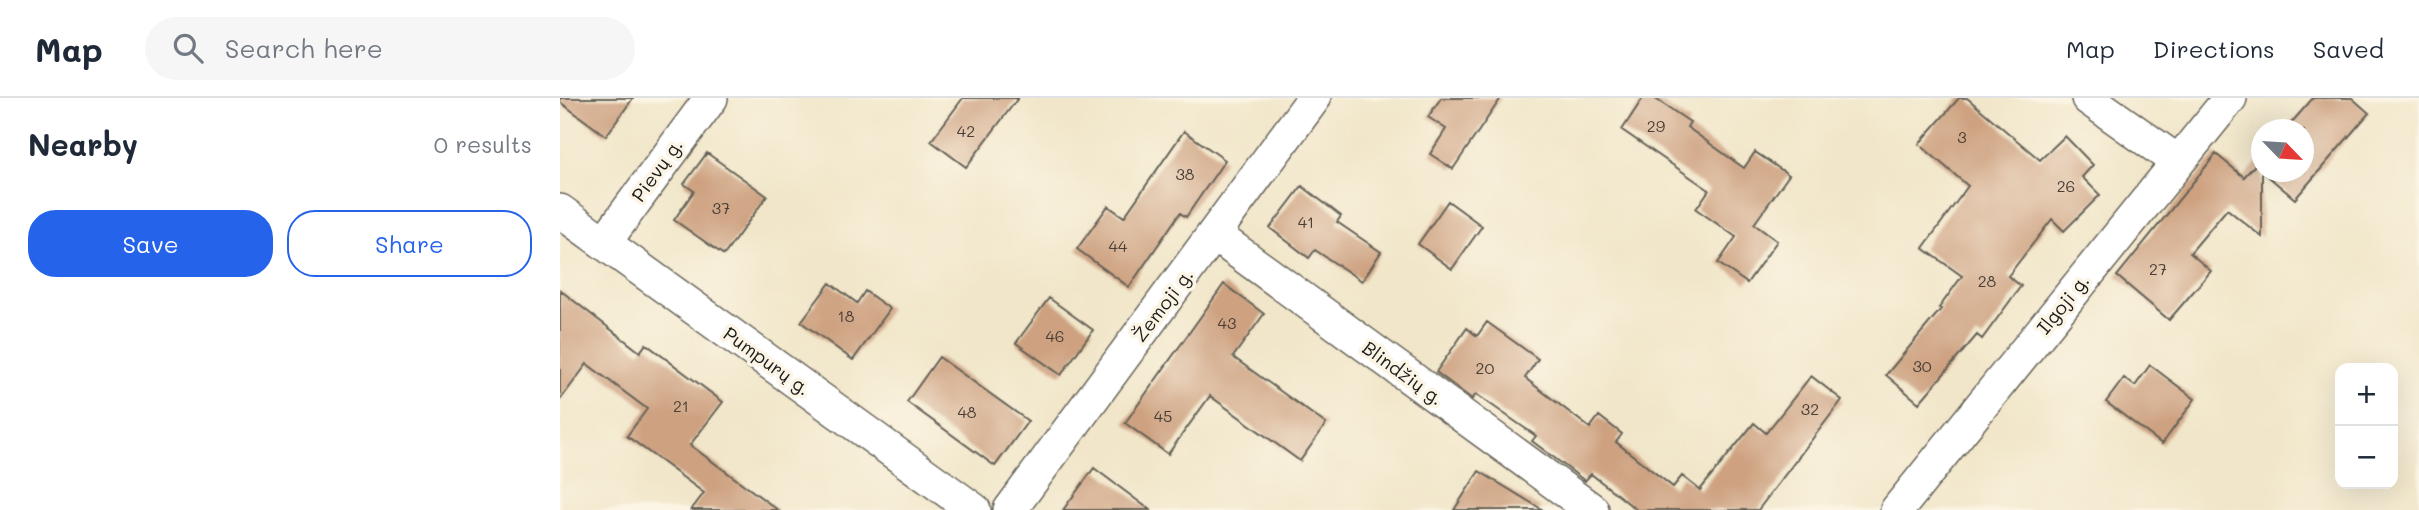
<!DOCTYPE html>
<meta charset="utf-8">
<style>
body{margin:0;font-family:Mali,sans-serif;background:#f6f6f7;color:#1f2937}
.controls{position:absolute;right:21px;bottom:21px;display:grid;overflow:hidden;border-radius:14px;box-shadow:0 7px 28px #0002}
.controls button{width:63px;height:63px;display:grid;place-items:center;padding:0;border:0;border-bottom:2px solid #e0e1e3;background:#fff;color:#1f2937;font:35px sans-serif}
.compass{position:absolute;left:1691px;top:21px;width:63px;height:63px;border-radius:50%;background:#fff;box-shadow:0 7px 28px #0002;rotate:115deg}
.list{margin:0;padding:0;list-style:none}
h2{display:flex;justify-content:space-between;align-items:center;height:91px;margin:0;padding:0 28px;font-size:30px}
h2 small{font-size:23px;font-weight:400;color:#747a83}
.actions{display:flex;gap:14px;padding:21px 28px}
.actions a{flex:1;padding:16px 0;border:2px solid #2563eb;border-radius:28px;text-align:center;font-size:24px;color:#2563eb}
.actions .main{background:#2563eb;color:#fff}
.icon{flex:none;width:38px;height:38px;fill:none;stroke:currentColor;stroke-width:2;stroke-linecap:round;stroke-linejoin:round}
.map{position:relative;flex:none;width:1859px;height:412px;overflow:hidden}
header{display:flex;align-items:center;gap:42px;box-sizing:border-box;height:98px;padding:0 35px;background:#fff;border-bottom:2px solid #e0e1e3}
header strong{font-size:33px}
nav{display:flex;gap:38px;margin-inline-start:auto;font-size:24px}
.search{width:490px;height:63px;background:#f6f6f7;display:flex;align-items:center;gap:18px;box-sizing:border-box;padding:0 24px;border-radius:38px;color:#747a83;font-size:26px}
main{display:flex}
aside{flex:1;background:#fff}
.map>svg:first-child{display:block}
.building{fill:#cea281}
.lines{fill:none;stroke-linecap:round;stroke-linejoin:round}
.minor-casing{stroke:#676359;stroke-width:36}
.minor{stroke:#fff;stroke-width:33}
.labels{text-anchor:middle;stroke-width:7;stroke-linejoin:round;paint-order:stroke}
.number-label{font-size:16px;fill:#483e35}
.street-label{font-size:19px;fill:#1c1c1c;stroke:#fcf5e5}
</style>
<header>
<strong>Map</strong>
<div class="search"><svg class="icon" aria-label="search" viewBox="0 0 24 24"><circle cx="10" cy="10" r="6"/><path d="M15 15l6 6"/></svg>Search here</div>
<nav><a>Map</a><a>Directions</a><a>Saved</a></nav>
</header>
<main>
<aside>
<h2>Nearby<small>0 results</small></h2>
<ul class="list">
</ul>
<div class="actions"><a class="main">Save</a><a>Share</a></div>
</aside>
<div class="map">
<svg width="1859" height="412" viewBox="0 0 1859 412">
<rect width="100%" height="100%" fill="#fcf5e5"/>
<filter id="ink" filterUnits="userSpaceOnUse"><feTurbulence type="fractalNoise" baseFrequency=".0143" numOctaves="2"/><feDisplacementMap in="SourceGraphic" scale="14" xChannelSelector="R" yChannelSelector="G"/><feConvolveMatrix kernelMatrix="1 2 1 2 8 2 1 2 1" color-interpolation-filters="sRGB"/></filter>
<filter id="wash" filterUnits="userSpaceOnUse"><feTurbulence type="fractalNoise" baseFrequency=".00686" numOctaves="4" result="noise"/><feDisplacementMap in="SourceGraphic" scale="28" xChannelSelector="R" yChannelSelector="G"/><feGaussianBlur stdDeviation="1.57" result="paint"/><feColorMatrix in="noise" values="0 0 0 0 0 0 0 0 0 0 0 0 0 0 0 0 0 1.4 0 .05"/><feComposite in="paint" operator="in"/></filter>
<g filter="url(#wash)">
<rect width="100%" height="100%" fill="#f1e6c9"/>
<g id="blocks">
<path class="building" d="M0,0H73L46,38L0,4Z
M403,0H458L406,69L371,43Z
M881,0H941L893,71L870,56L886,31L868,19Z
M1083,0H1094L1130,24L1127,29L1184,70L1195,54L1229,77L1194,126L1217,143L1187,185L1158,165L1176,139L1136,111L1149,92L1062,32Z
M1399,0H1407L1480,62L1505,38L1533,67L1522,79L1540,97L1504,133L1492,121L1448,178L1461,188L1422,241L1417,237L1359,305L1326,277L1381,211L1379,210L1402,178L1363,150L1408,88L1359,46Z
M1753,0H1792L1809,15L1735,101L1703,74H1744V32H1725Z
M624,33L665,62L626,119L620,115L569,189L517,151L548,108L564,119Z
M147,55L207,98L164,157L114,122L134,93L124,86Z
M1656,56L1684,79L1702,59V139L1667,111L1630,155L1651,173L1609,222L1557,178Z
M742,88L781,118L777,124L821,154L802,183L755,152L749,160L710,130Z
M888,103L922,128L892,171L858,146Z
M270,185L297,205L305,193L330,211L293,262L241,224Z
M664,186L704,216L673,259L766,326L740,363L650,298L608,356L565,325Z
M0,192L80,254L86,246L163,304L130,347L218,412H131L144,395L67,338L87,311L27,266L0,302Z
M489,200L533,232L501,277L456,245Z
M927,224L978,261L965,280L1030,330L1039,318L1062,336L1056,344L1113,389L1122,378L1140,392L1194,325L1206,335L1251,278L1282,302L1198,412H1077L1031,376L1025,383L972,343L976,338L916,296L912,301L876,274L907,230L917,238Z
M379,259L468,323L435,368L347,304Z
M1590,267L1635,301L1602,346L1546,304L1564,280L1575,288Z
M534,370L590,412H503Z
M919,373L983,412H894Z"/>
</g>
</g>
<g filter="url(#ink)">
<use href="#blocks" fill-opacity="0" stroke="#676359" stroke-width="2"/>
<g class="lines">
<g class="minor-casing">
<path id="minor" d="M1528,0L1618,64
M0,113L414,412
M655,137L1032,412
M44,145L151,0
M450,412L754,0
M1337,412L1670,0"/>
</g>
<use href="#minor" class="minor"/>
</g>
</g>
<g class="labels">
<g class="number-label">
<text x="1096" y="34">29</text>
<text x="406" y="39">42</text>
<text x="1402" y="45">3</text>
<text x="625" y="82">38</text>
<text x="1506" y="94">26</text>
<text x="161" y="116">37</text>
<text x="746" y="130">41</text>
<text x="558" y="154">44</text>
<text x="1598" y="177">27</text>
<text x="1427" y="189">28</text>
<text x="286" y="224">18</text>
<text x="667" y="231">43</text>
<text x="495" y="244">46</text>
<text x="1362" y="274">30</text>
<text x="925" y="276">20</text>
<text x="121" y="314">21</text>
<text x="1250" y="317">32</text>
<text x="407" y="320">48</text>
<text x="603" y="324">45</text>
</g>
<g class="street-label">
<text transform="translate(97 72) rotate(-54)" y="7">Pievų g.</text>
<text transform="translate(1503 206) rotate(-51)" y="7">Ilgoji g.</text>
<text transform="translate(603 207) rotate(-53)" y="7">Žemoji g.</text>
<text transform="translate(207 263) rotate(36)" y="7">Pumpurų g.</text>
<text transform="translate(843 275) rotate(36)" y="7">Blindžių g.</text>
</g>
</g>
</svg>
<div class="controls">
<button>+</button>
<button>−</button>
</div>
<svg class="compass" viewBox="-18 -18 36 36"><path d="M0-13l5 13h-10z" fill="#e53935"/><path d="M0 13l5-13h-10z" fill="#747a83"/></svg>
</div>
</main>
